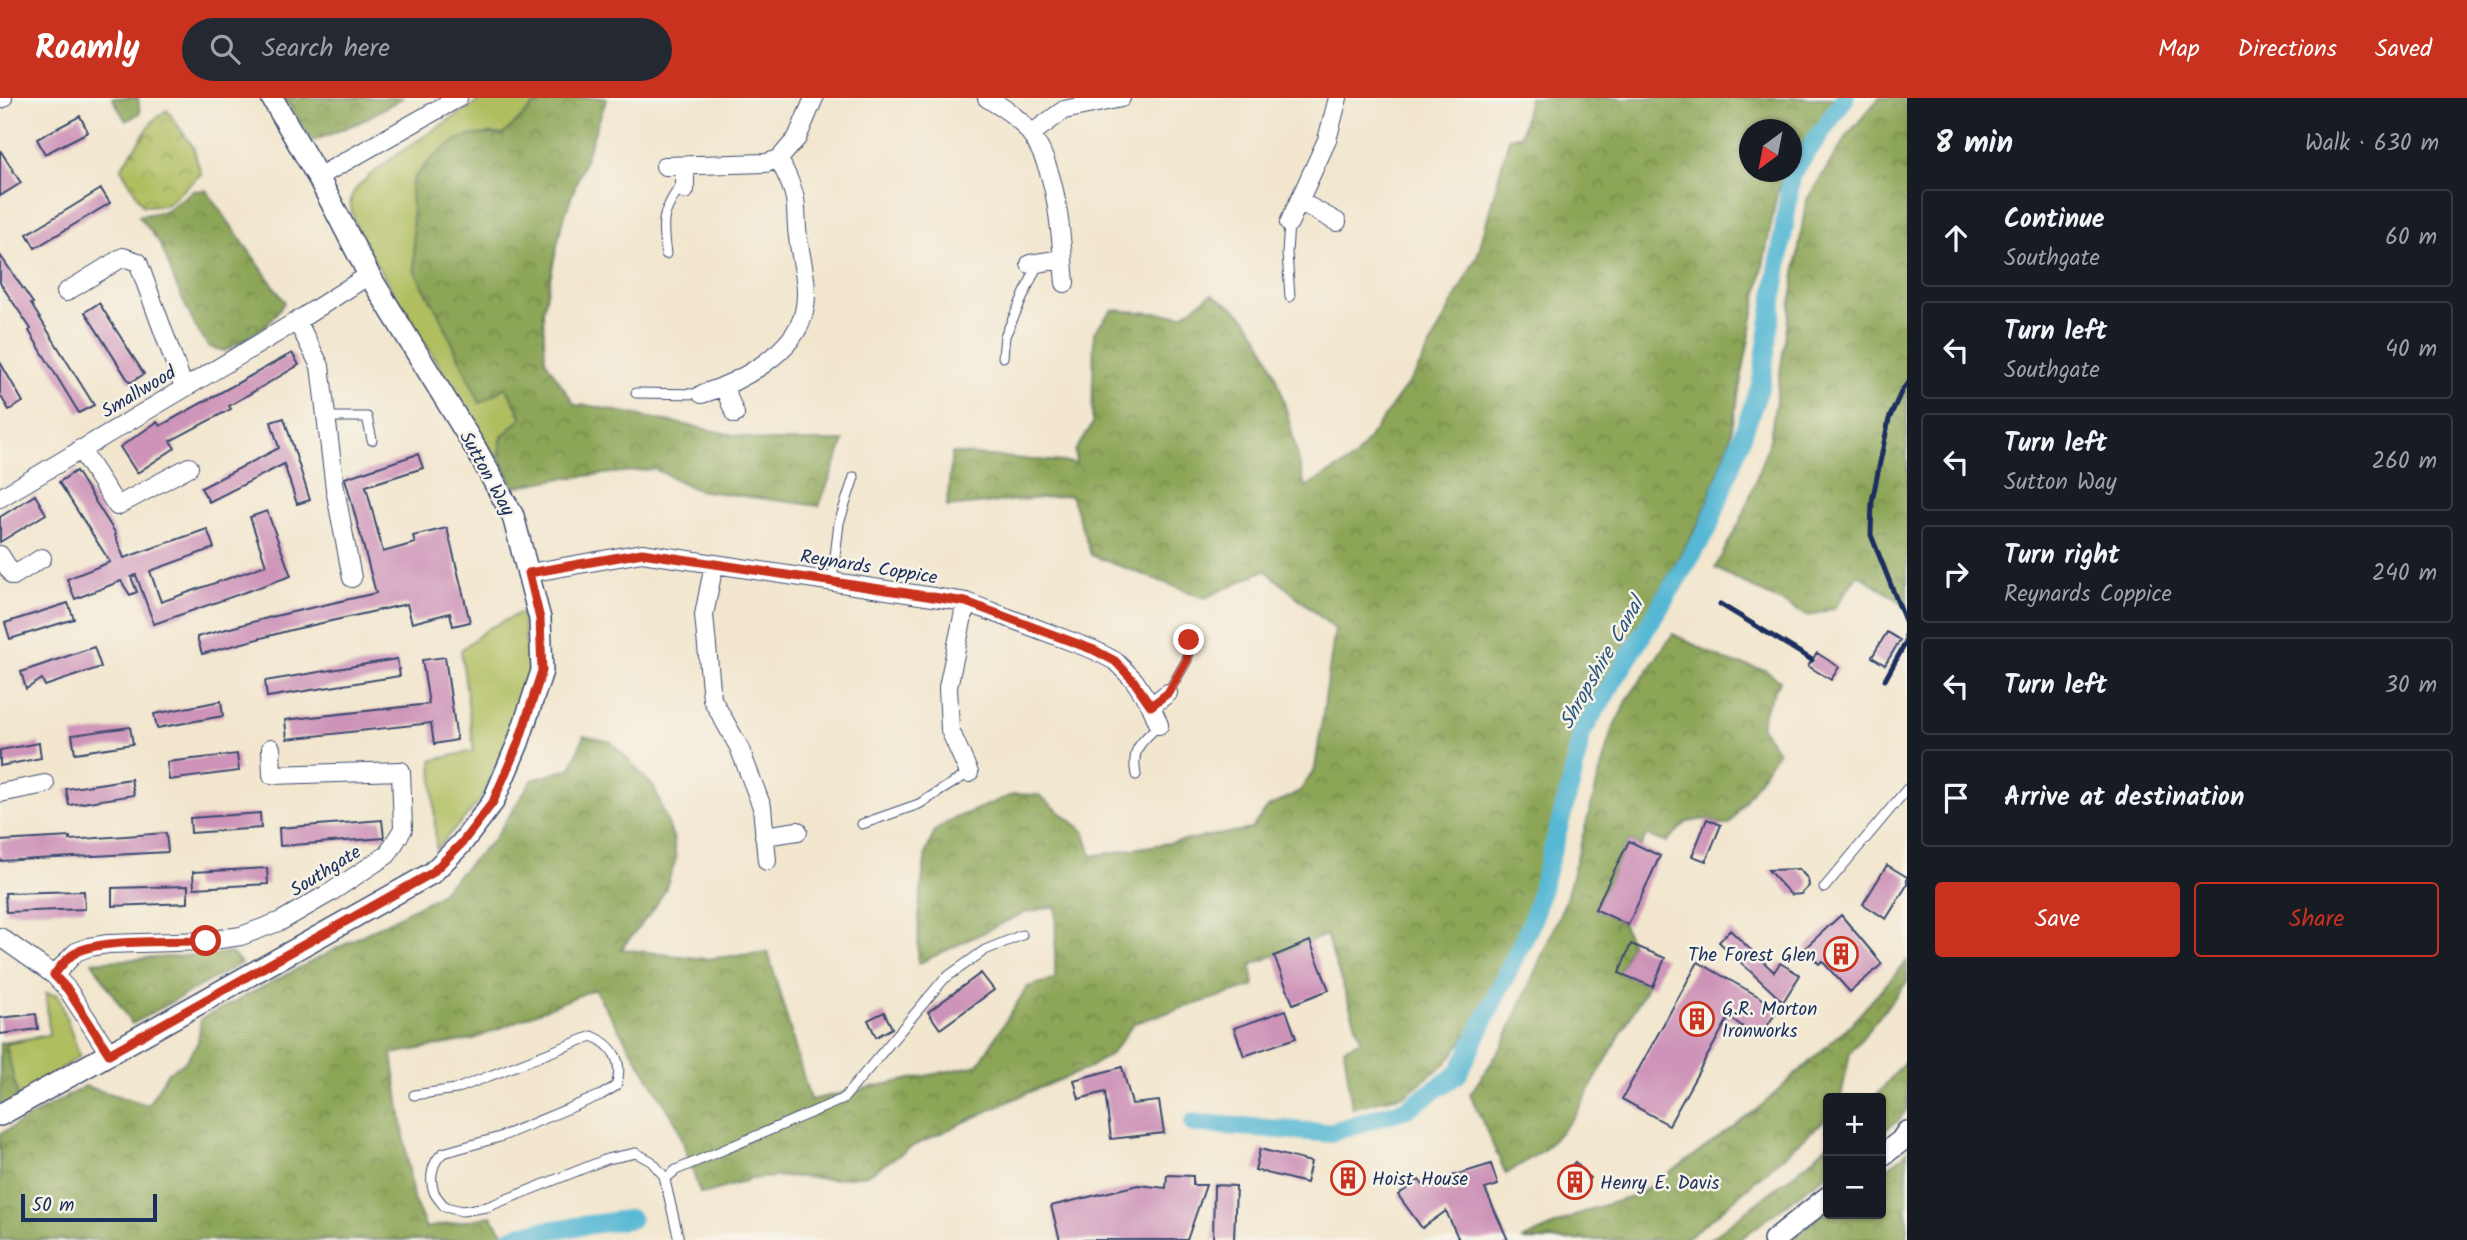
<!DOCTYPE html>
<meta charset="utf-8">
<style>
body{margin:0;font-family:Kalam,sans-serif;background:#242831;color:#f1f3f6}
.controls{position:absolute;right:21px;bottom:21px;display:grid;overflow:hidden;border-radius:7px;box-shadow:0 2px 5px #0004}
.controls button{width:63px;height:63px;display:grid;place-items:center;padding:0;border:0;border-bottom:2px solid #363941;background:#171b24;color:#f1f3f6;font:35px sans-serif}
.compass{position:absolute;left:1739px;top:21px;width:63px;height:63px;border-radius:50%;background:#171b24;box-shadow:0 2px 5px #0004;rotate:212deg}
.scale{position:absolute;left:21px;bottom:18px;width:136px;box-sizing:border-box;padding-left:7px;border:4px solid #1b2f5e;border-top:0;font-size:19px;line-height:24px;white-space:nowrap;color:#1b2f5e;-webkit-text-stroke:5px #f7f3e8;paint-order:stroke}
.stop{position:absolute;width:21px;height:21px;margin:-16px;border:5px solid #c8321e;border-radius:50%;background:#fff}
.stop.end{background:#c8321e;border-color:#fff;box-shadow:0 2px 7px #0008}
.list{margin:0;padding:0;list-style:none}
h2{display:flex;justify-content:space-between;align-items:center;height:91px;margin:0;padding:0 28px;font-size:30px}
h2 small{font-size:23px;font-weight:400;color:#9ea1a6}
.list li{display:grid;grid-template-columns:46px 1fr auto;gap:21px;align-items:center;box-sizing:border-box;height:98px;margin:0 14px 14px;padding:0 14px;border:2px solid #363941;border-radius:7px}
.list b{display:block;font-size:26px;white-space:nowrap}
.list p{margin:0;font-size:23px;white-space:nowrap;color:#9ea1a6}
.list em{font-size:23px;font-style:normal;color:#9ea1a6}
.actions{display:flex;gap:14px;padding:21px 28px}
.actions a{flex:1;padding:16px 0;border:2px solid #c8321e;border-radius:7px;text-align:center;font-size:24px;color:#c8321e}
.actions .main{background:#c8321e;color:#fff}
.icon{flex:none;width:38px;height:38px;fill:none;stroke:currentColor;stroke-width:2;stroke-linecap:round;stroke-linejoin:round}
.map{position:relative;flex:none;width:1907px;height:1142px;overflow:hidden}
header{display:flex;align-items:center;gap:42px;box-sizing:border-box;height:98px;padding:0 35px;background:#c8321e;color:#fff}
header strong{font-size:33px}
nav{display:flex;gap:38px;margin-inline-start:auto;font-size:24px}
.search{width:490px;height:63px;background:#242831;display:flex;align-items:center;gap:18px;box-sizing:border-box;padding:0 24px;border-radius:38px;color:#9ea1a6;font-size:26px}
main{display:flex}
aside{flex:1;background:#171b24}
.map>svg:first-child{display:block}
.green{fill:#b0be60;stroke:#66765f;stroke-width:2}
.forest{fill:url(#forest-crowns);stroke:#546a5a;stroke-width:2}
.park{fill:url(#park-crowns);stroke:#66765f;stroke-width:2}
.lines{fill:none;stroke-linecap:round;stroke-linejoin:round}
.canal{stroke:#56b8d4;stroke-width:19}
.building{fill:#cd93b8}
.service-casing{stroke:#3b4a6f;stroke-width:11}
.minor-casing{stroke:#3b4a6f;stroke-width:20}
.tertiary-casing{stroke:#3b4a6f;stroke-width:24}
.service{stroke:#fff;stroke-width:9}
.minor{stroke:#fff;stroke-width:18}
.tertiary{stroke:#fff;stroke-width:21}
.rail{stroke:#1b2f5e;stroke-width:5}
.route{stroke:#c8321e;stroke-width:9}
.labels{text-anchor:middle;stroke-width:5;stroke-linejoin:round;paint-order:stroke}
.street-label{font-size:19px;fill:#1b2f5e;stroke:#f7f3e8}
.poi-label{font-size:19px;fill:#1b2f5e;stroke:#f7f3e8;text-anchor:start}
.water-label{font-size:21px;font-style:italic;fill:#2d5881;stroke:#f7f3e8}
</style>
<header>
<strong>Roamly</strong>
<div class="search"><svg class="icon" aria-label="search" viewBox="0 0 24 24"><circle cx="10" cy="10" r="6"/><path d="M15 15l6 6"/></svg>Search here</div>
<nav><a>Map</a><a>Directions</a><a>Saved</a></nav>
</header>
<main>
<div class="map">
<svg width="1907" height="1142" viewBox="0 0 1907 1142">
<defs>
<pattern id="forest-crowns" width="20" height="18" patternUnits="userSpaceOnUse" patternTransform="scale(1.75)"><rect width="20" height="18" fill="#8ca556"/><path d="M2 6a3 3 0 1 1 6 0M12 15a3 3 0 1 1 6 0" fill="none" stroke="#72874a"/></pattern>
<pattern id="park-crowns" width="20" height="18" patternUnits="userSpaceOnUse" patternTransform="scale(1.75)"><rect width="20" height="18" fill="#b0be60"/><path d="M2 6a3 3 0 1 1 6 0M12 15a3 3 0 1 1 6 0" fill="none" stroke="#8e9b52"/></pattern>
</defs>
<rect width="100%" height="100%" fill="#f7f3e8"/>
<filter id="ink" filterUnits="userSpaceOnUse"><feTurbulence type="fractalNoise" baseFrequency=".0143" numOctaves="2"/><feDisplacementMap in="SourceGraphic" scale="14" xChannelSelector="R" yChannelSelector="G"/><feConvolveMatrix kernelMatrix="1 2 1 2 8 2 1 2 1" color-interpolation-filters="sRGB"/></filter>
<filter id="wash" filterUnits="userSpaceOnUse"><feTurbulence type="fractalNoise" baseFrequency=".00686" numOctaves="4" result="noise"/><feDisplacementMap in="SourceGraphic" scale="28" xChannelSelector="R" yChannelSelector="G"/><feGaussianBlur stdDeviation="1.57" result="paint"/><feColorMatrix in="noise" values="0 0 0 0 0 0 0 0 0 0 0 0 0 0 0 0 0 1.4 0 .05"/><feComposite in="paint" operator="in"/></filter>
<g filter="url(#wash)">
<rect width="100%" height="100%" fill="#f2e6ce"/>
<path class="green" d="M484,0H542L503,37L489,35L428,65L416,77L411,87L415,174L439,216L480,304L506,289L522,320L502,339L499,356L514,389L370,156C363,142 348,116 351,100C356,77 460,16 484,0Z
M522,514L529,573L507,645L480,703L436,751L432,662L474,653L461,552L487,531Z
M46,895L58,897L80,958L18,1000L5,946L49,937Z"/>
<path class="forest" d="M112,0H138L140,15L126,23Z
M284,0H402L360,24L313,43Z
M542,0H607L562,125L543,214L545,262L575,307L592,308L764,343H844L819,408L697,392L655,371L562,380L514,389L499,357L502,339L522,319L506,289L480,305L439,216L415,174L411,87C419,71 438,53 454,44C467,36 489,35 503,37Z
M1529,0H1838L1840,4L1792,63V32H1750V74H1787L1777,95L1729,345L1701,422L1596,600L1570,651L1560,729L1527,827L1482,916L1447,964L1406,996L1352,1010L1344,950L1361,942L1326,837L1251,867L1254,888L1134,925L1112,955L1087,971L1027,995L915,1047L867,1077L831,1081L787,1078L751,1081L708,1095H700L677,1026L594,891L474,941L392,956L413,1100L426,1130L491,1118L509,1142H0V1036L85,988L148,1007L168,974L184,965L198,944L201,921L436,799L494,741L532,682L571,670L584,638L611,644L654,689L673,739L676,761L665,792L653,812L621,851L705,861L768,854L810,1002L978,967L1027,889L1055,881L1056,808L1024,815L918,866L919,809L926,754L935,733L951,722L1014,696L1039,697L1085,734L1092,758L1251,731L1268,709L1299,694L1315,671L1335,531L1265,472L1205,500L1091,457L1071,397L947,409L952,355L1076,365L1075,353L1092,327L1094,234L1112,212L1182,217L1212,196C1220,202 1231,207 1239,214C1278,249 1292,339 1305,389L1354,361L1417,273L1478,156L1509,40L1521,37Z
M1879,0H1907V508L1858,476L1835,510L1808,518L1715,470L1744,415L1770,341L1806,103L1848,36Z
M206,92L285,204L267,227L225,253L209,249L195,228L176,187L161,147L139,118L165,113L193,93Z
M1673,536L1726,563L1765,572L1780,583L1765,611L1761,629L1778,653L1729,727H1721L1707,721L1687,724L1666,744L1646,737L1641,749L1629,743L1595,811L1622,824L1631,846L1619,875L1648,887L1575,1018L1545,1051L1506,1076L1470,996L1503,947L1565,804L1611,634L1629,599Z
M231,855L241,865L132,926L92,864Z
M1907,863V884L1850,955L1841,1000H1828V1019L1714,1119L1683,1142H1522L1588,1112L1635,1098L1691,1060L1760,1009L1852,925Z
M49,937L6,946L18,1000L0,1009V945Z
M1907,961V1011L1899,1022L1881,1035V1000H1874Z
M1828,1046V1075L1739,1142H1709L1813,1061Z
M1907,1052V1142H1788L1828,1112V1116H1881V1074L1902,1059Z"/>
<path class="park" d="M167,12L193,49L201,76L166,107L143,108L121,70L153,23Z"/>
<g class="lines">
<path class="canal" d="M1193,1025L1328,1035L1406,1011L1458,976L1532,824L1571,686L1582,634L1708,431L1761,286L1792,75L1845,0
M509,1142L521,1136L631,1121"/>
</g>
<g id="blocks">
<path class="building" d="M80,18L88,34L45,56L37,41Z
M0,52L21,85L0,98Z
M101,91L110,105L35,150L27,136Z
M0,157L33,205L31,206L94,307L79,315L29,233L31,231L0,185Z
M99,205L144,276L130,285L85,214Z
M292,255L299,267L229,308L231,311L170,343L175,350L137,375L120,349L157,324L160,328Z
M0,264L23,304L9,312L0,297Z
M284,320L310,402L297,406L284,366L209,404L201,390L279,350L271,324Z
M418,356L423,370L366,388L383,454L415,445L413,438L447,430L470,524L453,528L450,515L412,525L407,506L291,532L202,556L197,539L271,519L376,495L345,380Z
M76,373L116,436L115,437L124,460L207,431L214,450L150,473L161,504L266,467L250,419L267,413L291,478L154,526L136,477L131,479L137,494L130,497L121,483L75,501L67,481L110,464L59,384Z
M35,397L46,416L0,444V419Z
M68,505L74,521L10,541L5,525Z
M1887,534L1900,542L1885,567L1872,559Z
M94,549L101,569L45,588L42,581L26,591L21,574Z
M1817,555L1839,569L1831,582L1808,568Z
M445,559L457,642L434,646L431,625L287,641L285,622L429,606L422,562Z
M397,561L400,578L267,599L265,583Z
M221,603L223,618L157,630L154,616Z
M130,629L133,646L75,655L72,637Z
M39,645L41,660L0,668V652Z
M237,656L239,673L169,682L167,664Z
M131,681L134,697L69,707L66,691Z
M260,715L261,730L191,735L190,720Z
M1707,721L1721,727L1706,763L1692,758Z
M382,722L384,740L280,748L279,730Z
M166,735L168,754L0,763V743L70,739V742Z
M1629,743L1660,758L1628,827L1595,811Z
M1887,767L1907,779V787L1886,821L1863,806Z
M267,770L268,786L194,790L193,774Z
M1799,771L1808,781L1809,788L1801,796L1791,797L1768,772Z
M188,788V805L112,808V790Z
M84,793L85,811L6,814L5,795Z
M1841,817L1882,866L1850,894L1822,863L1819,866L1805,850Z
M1730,832L1774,874L1780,865L1800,877L1783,904L1719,844Z
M1310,843L1329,892L1293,906L1274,858Z
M1631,846L1665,860L1653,889L1619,875Z
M1698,864L1779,910L1759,940L1729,919L1669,1027L1622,1001Z
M981,875L994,892L940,931L928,914Z
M1286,912L1296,940L1244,958L1234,930Z
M884,914L892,930L876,939L868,922Z
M36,916L38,931L0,936V920Z
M1122,969L1132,1006L1159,1003L1164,1035L1111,1041L1105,994L1079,1001L1074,982Z
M1260,1051L1311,1064L1306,1085L1255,1072Z
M1575,1064L1590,1080L1574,1095L1560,1079Z
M1491,1066L1498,1087L1485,1091L1508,1142H1459L1446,1113L1422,1130L1398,1097L1419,1082L1423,1087Z
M1355,1069L1361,1084L1340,1091L1335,1076Z
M1167,1077L1193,1078V1087H1206L1187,1142H1060L1051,1108L1138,1087L1166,1090Z
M1214,1087L1236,1088L1234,1142H1213Z"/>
</g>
</g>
<g filter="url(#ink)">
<use href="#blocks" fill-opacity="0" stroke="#3b4a6f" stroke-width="2"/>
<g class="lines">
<g class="service-casing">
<path id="service" d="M1289,125L1287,155L1290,199
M666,156C661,120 662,116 682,85
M1003,259L1005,238L1038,166
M636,295L702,296
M326,319H367L372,342
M832,484L839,425L854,379
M1168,595L1187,562L1189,543
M1136,677C1131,650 1141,644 1159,627
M862,726L919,706L969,675
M1824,790L1907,691
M414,997L456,991L592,938C614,947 624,965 616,988L601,997L500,1039L443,1055C432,1064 429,1081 434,1094C436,1099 442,1105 445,1109L462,1113L487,1109L607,1061L636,1055L651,1063L664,1078L679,1142
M665,1081L676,1072L843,1001L944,881L985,852L1022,837"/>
</g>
<g class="minor-casing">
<path id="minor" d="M987,0C996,6 1006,11 1014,18C1059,54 1060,132 1065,185
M1,1L3,0
M1031,36L1064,12L1121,0
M779,61L797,40L814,0
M685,67V92
M665,68L766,65L779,61
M318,79L458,0
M1299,103L1337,124
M1289,125L1327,42L1338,0
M1030,166L1062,161
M66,194L123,159L138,164L184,290
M297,223L320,268L335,391L352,480
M724,289L735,316
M702,296C738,285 795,255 804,214C810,189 801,164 798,139C796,127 797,114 795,101C793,88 785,74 779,61
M80,351L117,408L189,369
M0,400L297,223L369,177
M0,457L13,478L42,460
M714,466L704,517L712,601L739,649L762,709L767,763
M529,475L642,455L966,504L1094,552L1115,563L1134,582L1151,608L1159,627
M966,504L948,589L950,632L969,675
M1151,608L1168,595
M0,695L45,686
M764,738L798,733
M0,839L54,877L68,892L109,955
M54,877L76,854L89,849L108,846L206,843L241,838L281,823L331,794L387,757L403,731L401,673L272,677L271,650"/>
</g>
<g class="tertiary-casing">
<path id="tertiary" d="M0,1017L432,775L461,746L493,704L518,645L542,573L540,521L513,418L476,351L369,177L318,79L272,0
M1881,1058L1901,1043L1907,1034
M1774,1142L1828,1099"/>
</g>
<use href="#service" class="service"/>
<use href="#minor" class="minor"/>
<use href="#tertiary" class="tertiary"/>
<path class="rail" d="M1720,506L1812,562
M1885,582L1906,544V525L1871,437L1872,403L1889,321L1902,292L1907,286"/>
</g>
</g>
<g class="lines" filter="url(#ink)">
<path class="route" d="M206,843C176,844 101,841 77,854C67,859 60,869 54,877L68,892L109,956L432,775L461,746L493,704L518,646L542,573L540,521L529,475L642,455L966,504L1094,552L1115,563L1133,582L1151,608L1168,595L1187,562L1189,542"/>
</g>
<defs>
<g id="building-ring" transform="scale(1.75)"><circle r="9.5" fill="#f7f3e8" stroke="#c8321e" stroke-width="1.5"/><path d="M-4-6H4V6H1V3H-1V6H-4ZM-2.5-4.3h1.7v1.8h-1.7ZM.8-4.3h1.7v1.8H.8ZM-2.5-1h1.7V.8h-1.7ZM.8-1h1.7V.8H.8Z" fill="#c8321e"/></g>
</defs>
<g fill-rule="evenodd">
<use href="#building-ring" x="1841" y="856"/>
<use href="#building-ring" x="1697" y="921"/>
<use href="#building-ring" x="1348" y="1080"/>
<use href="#building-ring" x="1575" y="1084"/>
</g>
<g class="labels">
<g class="street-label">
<text transform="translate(138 293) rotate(-31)" y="7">Smallwood</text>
<text transform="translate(488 375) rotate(61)" y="7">Sutton Way</text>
<text transform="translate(869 468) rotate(9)" y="7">Reynards Coppice</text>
<text transform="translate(325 772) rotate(-32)" y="7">Southgate</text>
</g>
<g class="poi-label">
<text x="1816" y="863" text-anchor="end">The Forest Glen</text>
<text x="1722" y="917">G.R. Morton<tspan x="1722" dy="22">Ironworks</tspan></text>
<text x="1372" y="1087">Hoist House</text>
<text x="1600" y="1091">Henry E. Davis</text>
</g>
<g class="water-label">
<text transform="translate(1601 565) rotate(-60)" y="7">Shropshire Canal</text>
</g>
</g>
</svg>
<div class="controls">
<button>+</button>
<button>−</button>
</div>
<svg class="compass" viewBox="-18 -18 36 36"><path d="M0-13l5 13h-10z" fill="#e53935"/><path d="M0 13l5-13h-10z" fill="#9ea1a6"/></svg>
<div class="scale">50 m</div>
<div class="stop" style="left:206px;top:843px"></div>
<div class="stop end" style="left:1189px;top:542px"></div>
</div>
<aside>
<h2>8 min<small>Walk · 630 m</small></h2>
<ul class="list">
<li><svg class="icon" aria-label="ahead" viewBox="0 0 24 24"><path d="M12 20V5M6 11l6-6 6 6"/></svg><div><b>Continue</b><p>Southgate</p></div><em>60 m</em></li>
<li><svg class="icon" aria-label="left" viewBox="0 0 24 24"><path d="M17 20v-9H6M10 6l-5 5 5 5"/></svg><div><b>Turn left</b><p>Southgate</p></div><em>40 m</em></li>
<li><svg class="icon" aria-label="left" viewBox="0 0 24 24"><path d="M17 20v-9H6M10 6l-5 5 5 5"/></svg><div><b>Turn left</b><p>Sutton Way</p></div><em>260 m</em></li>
<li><svg class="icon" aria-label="right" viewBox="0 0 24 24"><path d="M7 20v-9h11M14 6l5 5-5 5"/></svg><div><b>Turn right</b><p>Reynards Coppice</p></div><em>240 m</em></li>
<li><svg class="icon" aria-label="left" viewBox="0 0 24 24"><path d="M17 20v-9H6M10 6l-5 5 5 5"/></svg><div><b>Turn left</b></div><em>30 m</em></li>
<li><svg class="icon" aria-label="arrive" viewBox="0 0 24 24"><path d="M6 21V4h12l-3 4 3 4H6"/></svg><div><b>Arrive at destination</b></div></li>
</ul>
<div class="actions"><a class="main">Save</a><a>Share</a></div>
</aside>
</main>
